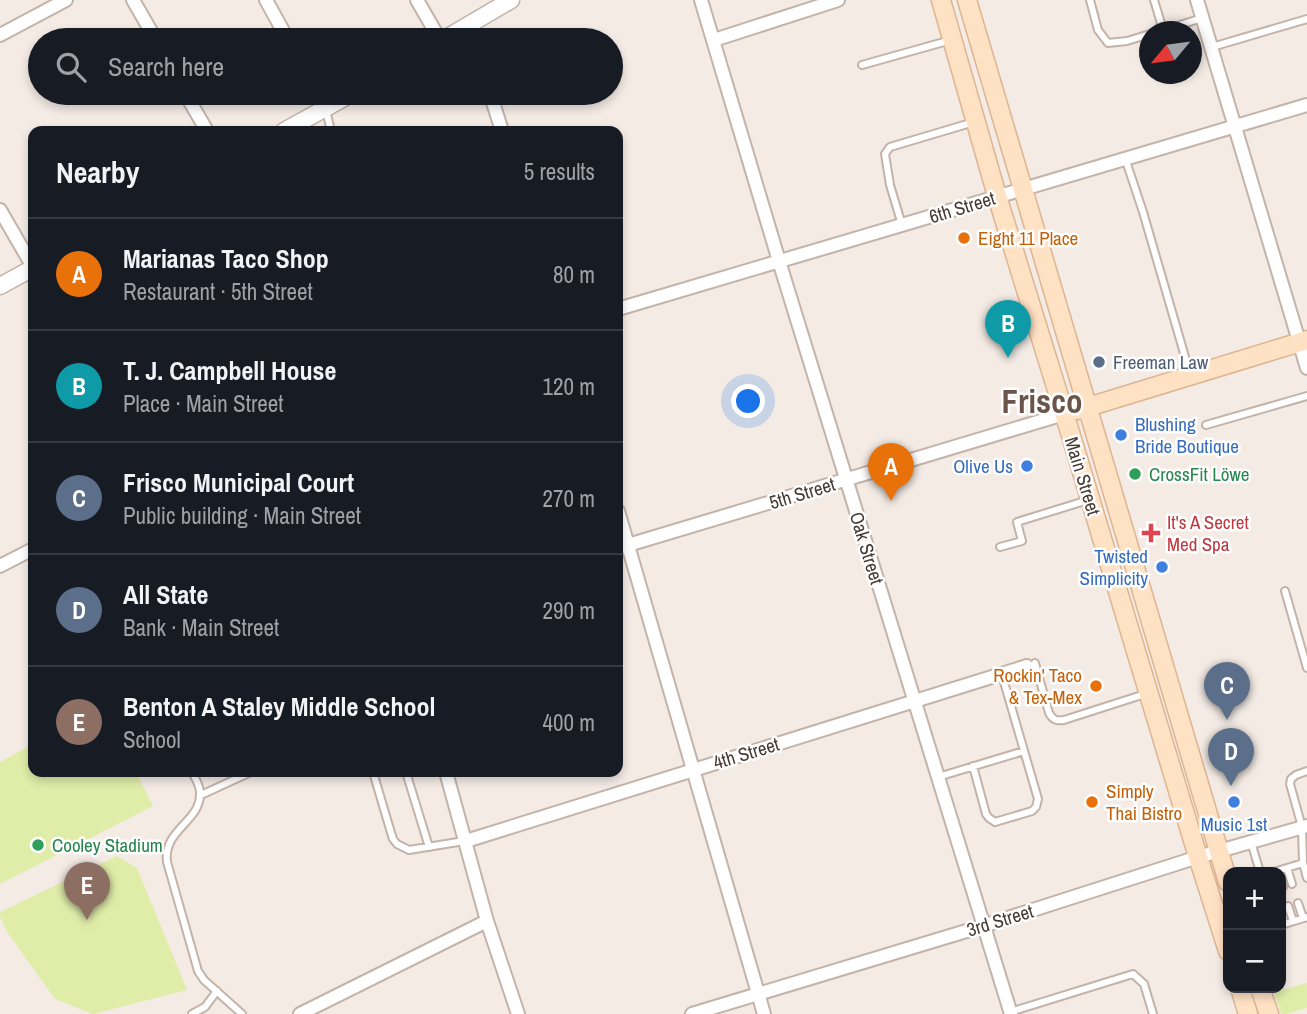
<!DOCTYPE html>
<meta charset="utf-8">
<style>
body{margin:0;font-family:"Archivo Narrow",sans-serif;background:#242831;color:#f1f3f6}
.controls{position:absolute;right:21px;bottom:21px;display:grid;overflow:hidden;border-radius:14px;box-shadow:0 4px 10px #0003}
.controls button{width:63px;height:63px;display:grid;place-items:center;padding:0;border:0;border-bottom:2px solid #363941;background:#171b24;color:#f1f3f6;font:35px sans-serif}
.compass{position:absolute;left:1139px;top:21px;width:63px;height:63px;border-radius:50%;background:#171b24;box-shadow:0 4px 10px #0003;rotate:241deg}
.you{position:absolute;left:749px;top:402px;width:24px;height:24px;margin:-18px;border:5px solid #fff;border-radius:50%;background:#1a73e8;box-shadow:0 0 0 10px #1a73e833}
.badge{display:grid;place-items:center;width:46px;height:46px;border-radius:50%;background:#ff112b;color:#fff;font-size:23px;font-weight:700}
.pin{position:absolute;translate:-50% -58px;filter:drop-shadow(0 2px 4px #0008)}
.pin::after{content:'';position:absolute;top:37px;width:24px;height:21px;background:inherit;clip-path:polygon(0 0,100% 0,50% 100%)}
.list{margin:0;padding:0;list-style:none}
h2{display:flex;justify-content:space-between;align-items:center;height:91px;margin:0;padding:0 28px;font-size:30px}
h2 small{font-size:23px;font-weight:400;color:#9ea1a6}
.list li{display:grid;grid-template-columns:46px 1fr auto;gap:21px;align-items:center;box-sizing:border-box;height:112px;padding:0 28px;border-top:2px solid #363941}
.list b{display:block;font-size:26px;white-space:nowrap}
.list p{margin:0;font-size:23px;white-space:nowrap;color:#9ea1a6}
.list em{font-size:23px;font-style:normal;color:#9ea1a6}
.icon{flex:none;width:38px;height:38px;fill:none;stroke:currentColor;stroke-width:2;stroke-linecap:round;stroke-linejoin:round}
.map{position:relative;flex:none;width:1307px;height:1014px;overflow:hidden}
.search{position:absolute;background:#171b24;box-shadow:0 4px 10px #0003;left:28px;top:28px;width:595px;height:77px;display:flex;align-items:center;gap:18px;box-sizing:border-box;padding:0 24px;border-radius:38px;color:#9ea1a6;font-size:26px}
.panel{position:absolute;background:#171b24;box-shadow:0 4px 10px #0003;left:28px;top:126px;width:595px;height:651px;border-radius:14px}
.map>svg:first-child{display:block}
.green{fill:#e0eda9}
.lines{fill:none;stroke-linecap:round;stroke-linejoin:round}
.service-casing{stroke:#c3b3a9;stroke-width:10}
.minor-casing{stroke:#c3b3a9;stroke-width:16}
.tertiary-casing{stroke:#c3b3a9;stroke-width:19}
.secondary-casing{stroke:#dcb592;stroke-width:21}
.service{stroke:#fff;stroke-width:6}
.minor{stroke:#fff;stroke-width:12}
.tertiary{stroke:#fff;stroke-width:16}
.secondary{stroke:#ffe1c4;stroke-width:18}
.food-dot{fill:#e8710a;stroke:#fff;stroke-width:2.5}
.service-dot{fill:#5c6f8a;stroke:#fff;stroke-width:2.5}
.shop-dot{fill:#3f7fe0;stroke:#fff;stroke-width:2.5}
.leisure-dot{fill:#2e9e5b;stroke:#fff;stroke-width:2.5}
.health-dot{fill:#e0444e;stroke:#fff;stroke-width:2.5}
.labels{text-anchor:middle;stroke-width:5;stroke-linejoin:round;paint-order:stroke}
.street-label{font-size:19px;fill:#473a34;stroke:#fff}
.food-label{font-size:19px;fill:#c56008;stroke:#fff;text-anchor:start}
.service-label{font-size:19px;fill:#4e5e75;stroke:#fff;text-anchor:start}
.shop-label{font-size:19px;fill:#366cbe;stroke:#fff;text-anchor:end}
.leisure-label{font-size:19px;fill:#27864d;stroke:#fff;text-anchor:start}
.health-label{font-size:19px;fill:#be3a42;stroke:#fff;text-anchor:start}
.town-label{font-size:33px;font-weight:bold;fill:#6b554a;stroke:#fff}
</style>
<div class="map">
<svg width="1307" height="1014" viewBox="0 0 1307 1014">
<rect width="100%" height="100%" fill="#f4ebe5"/>
<path class="green" d="M33,744V772H136L153,806L0,884V762Z
M117,856L137,868L187,990L93,1014L55,999L7,932L0,917V912Z
M1307,983V1008L1286,1014H1281L1274,992Z"/>
<g class="lines">
<g class="service-casing">
<path id="service" d="M1090,0L1098,30L1108,43L1127,41L1150,34
M1154,0L1163,30
M1158,32L1202,18
M1212,47L1307,19
M862,65L951,40
M326,110L331,131
M1125,158L1143,212L1190,374
M902,225L890,185L885,154L890,147L974,122
M1206,425L1307,396
M1000,547L1022,541L1017,522L1088,500
M1285,591L1307,668
M1035,663L1049,713C1053,720 1056,721 1064,720L1145,694
M973,766L986,814L989,818L995,822L1032,811L1036,807L1038,799L1002,675
M192,772C195,778 200,785 200,793C201,822 163,829 167,862L198,971L204,980L242,1014
M373,772L389,826L393,839L397,844L409,850L464,841
M406,772L429,847
M938,777L1024,751
M201,795L251,772
M1251,842L1260,872
M1303,863L1302,827L1290,784L1291,779L1296,775L1307,771
M1287,868L1292,884
M1274,872L1303,863L1307,878
M1281,879L1283,887
M1298,903L1303,918
M1288,906L1293,921
M1281,925L1307,917
M1010,1012L1133,974L1144,984L1153,1014
M192,1014L205,1007L217,991"/>
</g>
<g class="minor-casing">
<path id="minor" d="M133,0L156,40
M266,0L288,40
M417,0L440,40
M701,0L779,261L1011,1014
M1197,0L1307,368
M467,25L472,40
M0,35L66,0
M714,40L838,0
M185,93L207,131
M317,93L325,109
M490,93L502,131
M0,210L33,267
M618,309L1307,105
M618,511L764,1014
M618,548L1064,414
M0,566L33,549
M446,772L487,921L518,1014
M466,841L1027,666
M300,1014L487,921
M692,1014L983,926L1198,857L1307,826"/>
</g>
<g class="tertiary-casing">
<path id="tertiary" d="M443,40L511,0
M284,131L353,93
M0,286L33,268"/>
</g>
<g class="secondary-casing">
<path id="secondary" d="M941,0L997,196L1069,429L1198,857L1228,951
M967,0L1228,882
M1078,410L1307,340
M1240,988L1248,1014
M1260,988L1269,1014"/>
</g>
<use href="#service" class="service"/>
<use href="#minor" class="minor"/>
<use href="#tertiary" class="tertiary"/>
<use href="#secondary" class="secondary"/>
</g>
<g class="food-dot">
<circle cx="964" cy="238" r="7"/>
<circle cx="1096" cy="686" r="7"/>
<circle cx="1092" cy="802" r="7"/>
</g>
<circle class="service-dot" cx="1099" cy="362" r="7"/>
<g class="shop-dot">
<circle cx="1121" cy="435" r="7"/>
<circle cx="1027" cy="466" r="7"/>
<circle cx="1162" cy="567" r="7"/>
<circle cx="1234" cy="802" r="7"/>
</g>
<g class="leisure-dot">
<circle cx="1135" cy="474" r="7"/>
<circle cx="38" cy="845" r="7"/>
</g>
<path class="health-dot" d="M1147.5 522.5h7v7h7v7h-7v7h-7v-7h-7v-7h7z"/>
<g class="labels">
<g class="street-label">
<text transform="translate(962 207) rotate(-17)" y="7">6th Street</text>
<text transform="translate(1083 476) rotate(73)" y="7">Main Street</text>
<text transform="translate(802 493) rotate(-17)" y="7">5th Street</text>
<text transform="translate(867 548) rotate(73)" y="7">Oak Street</text>
<text transform="translate(746 753) rotate(-17)" y="7">4th Street</text>
<text transform="translate(1000 920) rotate(-17)" y="7">3rd Street</text>
</g>
<g class="food-label">
<text x="978" y="245">Eight 11 Place</text>
<text x="1082" y="682" text-anchor="end">Rockin' Taco<tspan x="1082" dy="22">&amp; Tex-Mex</tspan></text>
<text x="1106" y="798">Simply<tspan x="1106" dy="22">Thai Bistro</tspan></text>
</g>
<g class="service-label">
<text x="1113" y="369">Freeman Law</text>
</g>
<g class="shop-label">
<text x="1135" y="431" text-anchor="start">Blushing<tspan x="1135" dy="22">Bride Boutique</tspan></text>
<text x="1013" y="473">Olive Us</text>
<text x="1148" y="563">Twisted<tspan x="1148" dy="22">Simplicity</tspan></text>
<text x="1234" y="831" text-anchor="middle">Music 1st</text>
</g>
<g class="leisure-label">
<text x="1149" y="481">CrossFit Löwe</text>
<text x="52" y="852">Cooley Stadium</text>
</g>
<g class="health-label">
<text x="1167" y="529">It's A Secret<tspan x="1167" dy="22">Med Spa</tspan></text>
</g>
<g class="town-label">
<text x="1042" y="413">Frisco</text>
</g>
</g>
</svg>
<div class="controls">
<button>+</button>
<button>−</button>
</div>
<svg class="compass" viewBox="-18 -18 36 36"><path d="M0-13l5 13h-10z" fill="#e53935"/><path d="M0 13l5-13h-10z" fill="#9ea1a6"/></svg>
<div class="you"></div>
<div class="pin badge" style="left:891px;top:501px;background:#e8710a">A</div>
<div class="pin badge" style="left:1008px;top:358px;background:#0f9aa8">B</div>
<div class="pin badge" style="left:1227px;top:720px;background:#5c6f8a">C</div>
<div class="pin badge" style="left:1231px;top:786px;background:#5c6f8a">D</div>
<div class="pin badge" style="left:87px;top:920px;background:#8d6e63">E</div>
<div class="search"><svg class="icon" aria-label="search" viewBox="0 0 24 24"><circle cx="10" cy="10" r="6"/><path d="M15 15l6 6"/></svg>Search here</div>
<section class="panel">
<h2>Nearby<small>5 results</small></h2>
<ul class="list">
<li><span class="badge" style="background:#e8710a">A</span><div><b>Marianas Taco Shop</b><p>Restaurant · 5th Street</p></div><em>80 m</em></li>
<li><span class="badge" style="background:#0f9aa8">B</span><div><b>T. J. Campbell House</b><p>Place · Main Street</p></div><em>120 m</em></li>
<li><span class="badge" style="background:#5c6f8a">C</span><div><b>Frisco Municipal Court</b><p>Public building · Main Street</p></div><em>270 m</em></li>
<li><span class="badge" style="background:#5c6f8a">D</span><div><b>All State</b><p>Bank · Main Street</p></div><em>290 m</em></li>
<li><span class="badge" style="background:#8d6e63">E</span><div><b>Benton A Staley Middle School</b><p>School</p></div><em>400 m</em></li>
</ul>
</section>
</div>
